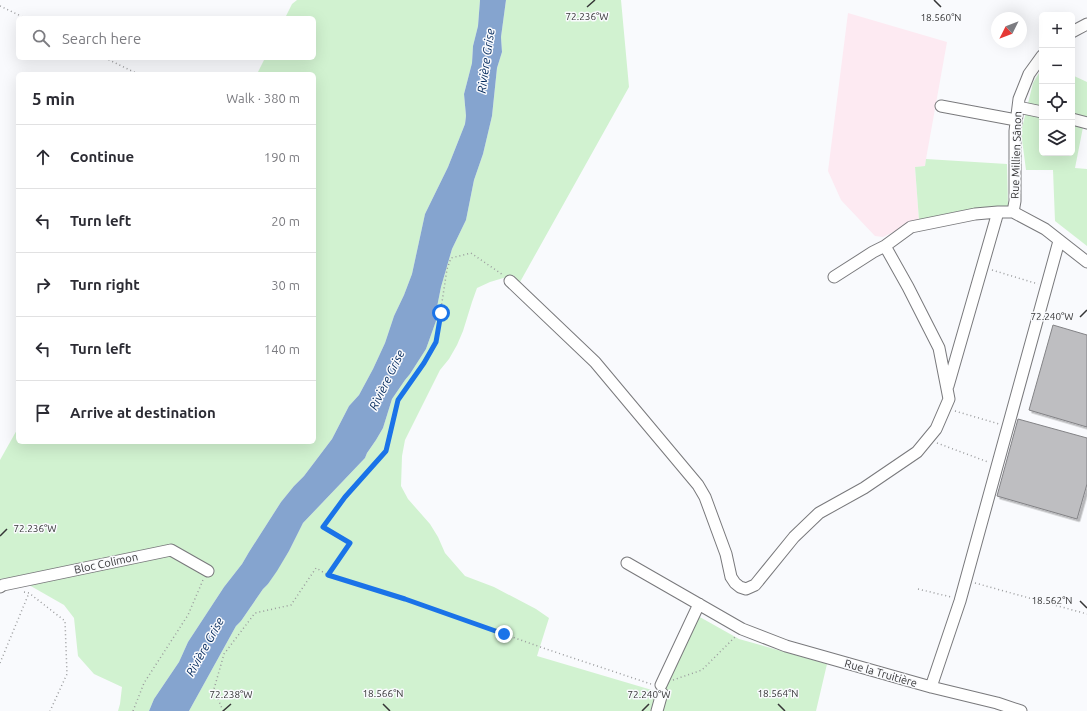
<!DOCTYPE html>
<meta charset="utf-8">
<style>
body{margin:0;font-family:Ubuntu,sans-serif;background:#f2f2f3;color:#2b2b33}
.controls{position:absolute;right:12px;top:12px;display:grid;overflow:hidden;border-radius:6px;box-shadow:0 4px 16px #0002}
.controls button{width:36px;height:36px;display:grid;place-items:center;padding:0;border:0;border-bottom:1px solid #e1e1e2;background:#fff;color:#2b2b33;font:20px sans-serif}
.compass{position:absolute;left:991px;top:12px;width:36px;height:36px;border-radius:50%;background:#fff;box-shadow:0 4px 16px #0002;rotate:228deg}
.stop{position:absolute;width:12px;height:12px;margin:-9px;border:3px solid #1a73e8;border-radius:50%;background:#fff}
.stop.end{background:#1a73e8;border-color:#fff;box-shadow:0 1px 4px #0008}
.list{margin:0;padding:0;list-style:none}
h2{display:flex;justify-content:space-between;align-items:center;height:52px;margin:0;padding:0 16px;font-size:17px}
h2 small{font-size:13px;font-weight:400;color:#7c7c81}
.list li{display:grid;grid-template-columns:26px 1fr auto;gap:12px;align-items:center;box-sizing:border-box;height:64px;padding:0 16px;border-top:1px solid #e1e1e2}
.list b{display:block;font-size:15px;white-space:nowrap}
.list em{font-size:13px;font-style:normal;color:#7c7c81}
.icon{flex:none;width:22px;height:22px;fill:none;stroke:currentColor;stroke-width:2;stroke-linecap:round;stroke-linejoin:round}
.map{position:relative;flex:none;width:1087px;height:711px;overflow:hidden}
.search{position:absolute;background:#fff;box-shadow:0 4px 16px #0002;left:16px;top:16px;width:300px;height:44px;display:flex;align-items:center;gap:10px;box-sizing:border-box;padding:0 14px;border-radius:6px;color:#7c7c81;font-size:15px}
.panel{position:absolute;background:#fff;box-shadow:0 4px 16px #0002;left:16px;top:72px;width:300px;height:372px;border-radius:6px}
.map>svg:first-child{display:block}
.industrial{fill:#fdeaf2}
.green{fill:#d1f2d0}
.water{fill:#85a4cf}
.building{fill:#bebec1;stroke:#838386;filter:url(#shadow)}
.lines{fill:none;stroke-linecap:round;stroke-linejoin:round}
.minor-casing{stroke:#79797c;stroke-width:13}
.path{stroke:#9a9b9d;stroke-width:1.5;stroke-dasharray:1 3;stroke-linecap:butt}
.minor{stroke:#fff;stroke-width:11}
.route{stroke:#1a73e8;stroke-width:5}
.ticks{fill:none;stroke:#353536;stroke-width:1.5}
.labels{text-anchor:middle;stroke-width:3;stroke-linejoin:round;paint-order:stroke}
.street-label{font-size:11px;fill:#353536;stroke:#f9fafd}
.water-label{font-size:12px;font-style:italic;fill:#00285c;stroke:#f9fafd}
.ticks-label{font-size:10px;text-anchor:middle;fill:#353536;stroke:#f9fafd;stroke-width:3;stroke-linejoin:round;paint-order:stroke}
</style>
<div class="map">
<svg width="1087" height="711" viewBox="0 0 1087 711">
<defs>
<filter id="shadow"><feDropShadow dx="2.5" dy="2.5" stdDeviation="0" flood-color="#0004"/></filter>
</defs>
<rect width="100%" height="100%" fill="#f9fafd"/>
<path class="industrial" d="M848,13L947,42L926,159L925,166L915,167L919,220L883,237L875,236L841,200L828,171Z"/>
<path class="green" d="M297,0H480L478,26L473,46L472,63L464,94L466,116L465,124L448,167L425,214L412,274L404,295L394,316L385,343L373,369L359,395L349,406L332,439L304,476L294,486L281,502L249,552L242,564L224,587L188,642L179,662L154,699L149,711H118L120,704L122,687L94,674L78,656L74,618L64,605L15,577L0,579V460L18,428V442H314V74H257L265,58H314V18H285L292,4Z
M506,0H621L629,87L520,282L513,275L490,282L477,288L472,302L463,331L457,345L449,359L440,370L405,440L402,456L401,486L408,499L430,524L438,537L445,553L465,576L494,587L536,609L549,618L537,656L662,693L698,616L739,639L827,664L816,711H189L236,626L241,621L263,589L268,584L289,551L303,523L365,458L367,453L376,440L383,428L392,399L405,380L410,374L426,349L436,321V312L441,287L452,249L466,220L474,180L483,154L492,116L497,68L502,52L501,37Z
M1042,68V153H1072V75L1087,82V122H1084L1075,168L1087,169V246L1055,221L1053,170H1026L1021,132L1033,83Z
M926,159L1007,164L1008,206L919,220L915,167L925,166Z"/>
<path class="water" d="M480,0H506L501,37L502,52L497,68L492,116L483,154L474,180L466,220L452,249L441,287L436,312V321L426,349L410,374L405,380L392,399L383,428L376,440L367,453L365,458L303,523L289,551L277,571L268,584L263,589L241,621L236,626L189,711H149L154,699L179,662L188,642L224,587L242,564L249,552L281,502L294,486L304,476L332,439L349,406L359,395L373,369L385,343L394,316L404,295L412,274L425,214L448,167L465,124L466,116L464,94L472,63L473,46L478,26Z"/>
<path class="building" d="M1053,325L1087,335V427L1029,410Z
M1018,419L1087,438V484L1077,519L997,496Z"/>
<g class="lines">
<g class="minor-casing">
<path id="minor" d="M1072,32L1087,24
M941,106L1016,120
M1018,107L1042,112
M1072,119L1087,123
M1013,212L1015,201V131L1019,99L1029,74L1042,56
M834,277L873,252L885,246L911,227L975,214L998,212H1013L1045,229L1087,262
M510,281L595,362L698,485L705,497L726,554L731,577L735,583L740,587L746,589L755,585L794,537L819,513L864,488L917,452L936,429L949,399L939,348L908,287L885,246
M948,386L998,212
M627,563L742,629L786,646L931,687L997,703L1021,711
M0,587L3,585L171,550L208,571
M661,685L699,604
M931,687L960,601L1059,241
M657,711L662,693"/>
</g>
<path class="path" d="M0,6L25,18
M105,58L138,74
M992,270L1038,284
M955,411L999,424
M937,443L988,462
M328,575L405,599L546,649L651,684
M975,583L1087,614
M918,589L951,597
M24,592L29,593L65,621L67,674L50,711
M0,663L29,593
M673,680L702,670L736,636
M133,711L144,683L188,615L203,580
M223,711L214,689L224,654L255,613L291,605L316,568L328,575L350,543L323,527L345,497L386,451L398,400L424,363L436,342L447,269L451,258L471,253L503,275"/>
<use href="#minor" class="minor"/>
</g>
<g class="lines">
<path class="route" d="M441,313L436,342L424,363L398,400L386,451L345,497L323,527L350,543L328,575L405,599L504,634"/>
</g>
<path class="ticks" d="M934,0L941,7M587,7L595,0M1080,317L1087,310M0,536L7,529M1080,601L1087,608M383,704L390,711M778,704L785,711M223,711L231,704M642,711L649,704"/>
<g class="labels">
<g class="street-label">
<text transform="translate(1016 155) rotate(-88)" y="4">Rue Millien Sânon</text>
<text transform="translate(106 563) rotate(-12)" y="4">Bloc Colimon</text>
<text transform="translate(881 673) rotate(16)" y="4">Rue la Truitière</text>
</g>
<g class="water-label">
<text transform="translate(486 61) rotate(-82)" y="4">Rivière Grise</text>
<text transform="translate(387 380) rotate(-64)" y="4">Rivière Grise</text>
<text transform="translate(205 647) rotate(-61)" y="4">Rivière Grise</text>
</g>
</g>
<g class="ticks-label">
<text x="587" y="20">72.236°W</text>
<text x="941" y="21">18.560°N</text>
<text x="1052" y="320">72.240°W</text>
<text x="35" y="532">72.236°W</text>
<text x="1052" y="604">18.562°N</text>
<text x="383" y="697">18.566°N</text>
<text x="778" y="697">18.564°N</text>
<text x="231" y="698">72.238°W</text>
<text x="649" y="698">72.240°W</text>
</g>
</svg>
<div class="controls">
<button>+</button>
<button>−</button>
<button><svg class="icon" aria-label="locate" viewBox="0 0 24 24"><circle cx="12" cy="12" r="6"/><path d="M12 2v4M12 18v4M2 12h4M18 12h4"/></svg></button>
<button><svg class="icon" aria-label="layers" viewBox="0 0 24 24"><path d="M12 4l9 5-9 5-9-5zM3 14l9 5 9-5"/></svg></button>
</div>
<svg class="compass" viewBox="-18 -18 36 36"><path d="M0-13l5 13h-10z" fill="#e53935"/><path d="M0 13l5-13h-10z" fill="#7c7c81"/></svg>
<div class="stop" style="left:441px;top:313px"></div>
<div class="stop end" style="left:504px;top:634px"></div>
<div class="search"><svg class="icon" aria-label="search" viewBox="0 0 24 24"><circle cx="10" cy="10" r="6"/><path d="M15 15l6 6"/></svg>Search here</div>
<section class="panel">
<h2>5 min<small>Walk · 380 m</small></h2>
<ul class="list">
<li><svg class="icon" aria-label="ahead" viewBox="0 0 24 24"><path d="M12 20V5M6 11l6-6 6 6"/></svg><div><b>Continue</b></div><em>190 m</em></li>
<li><svg class="icon" aria-label="left" viewBox="0 0 24 24"><path d="M17 20v-9H6M10 6l-5 5 5 5"/></svg><div><b>Turn left</b></div><em>20 m</em></li>
<li><svg class="icon" aria-label="right" viewBox="0 0 24 24"><path d="M7 20v-9h11M14 6l5 5-5 5"/></svg><div><b>Turn right</b></div><em>30 m</em></li>
<li><svg class="icon" aria-label="left" viewBox="0 0 24 24"><path d="M17 20v-9H6M10 6l-5 5 5 5"/></svg><div><b>Turn left</b></div><em>140 m</em></li>
<li><svg class="icon" aria-label="arrive" viewBox="0 0 24 24"><path d="M6 21V4h12l-3 4 3 4H6"/></svg><div><b>Arrive at destination</b></div></li>
</ul>
</section>
</div>
